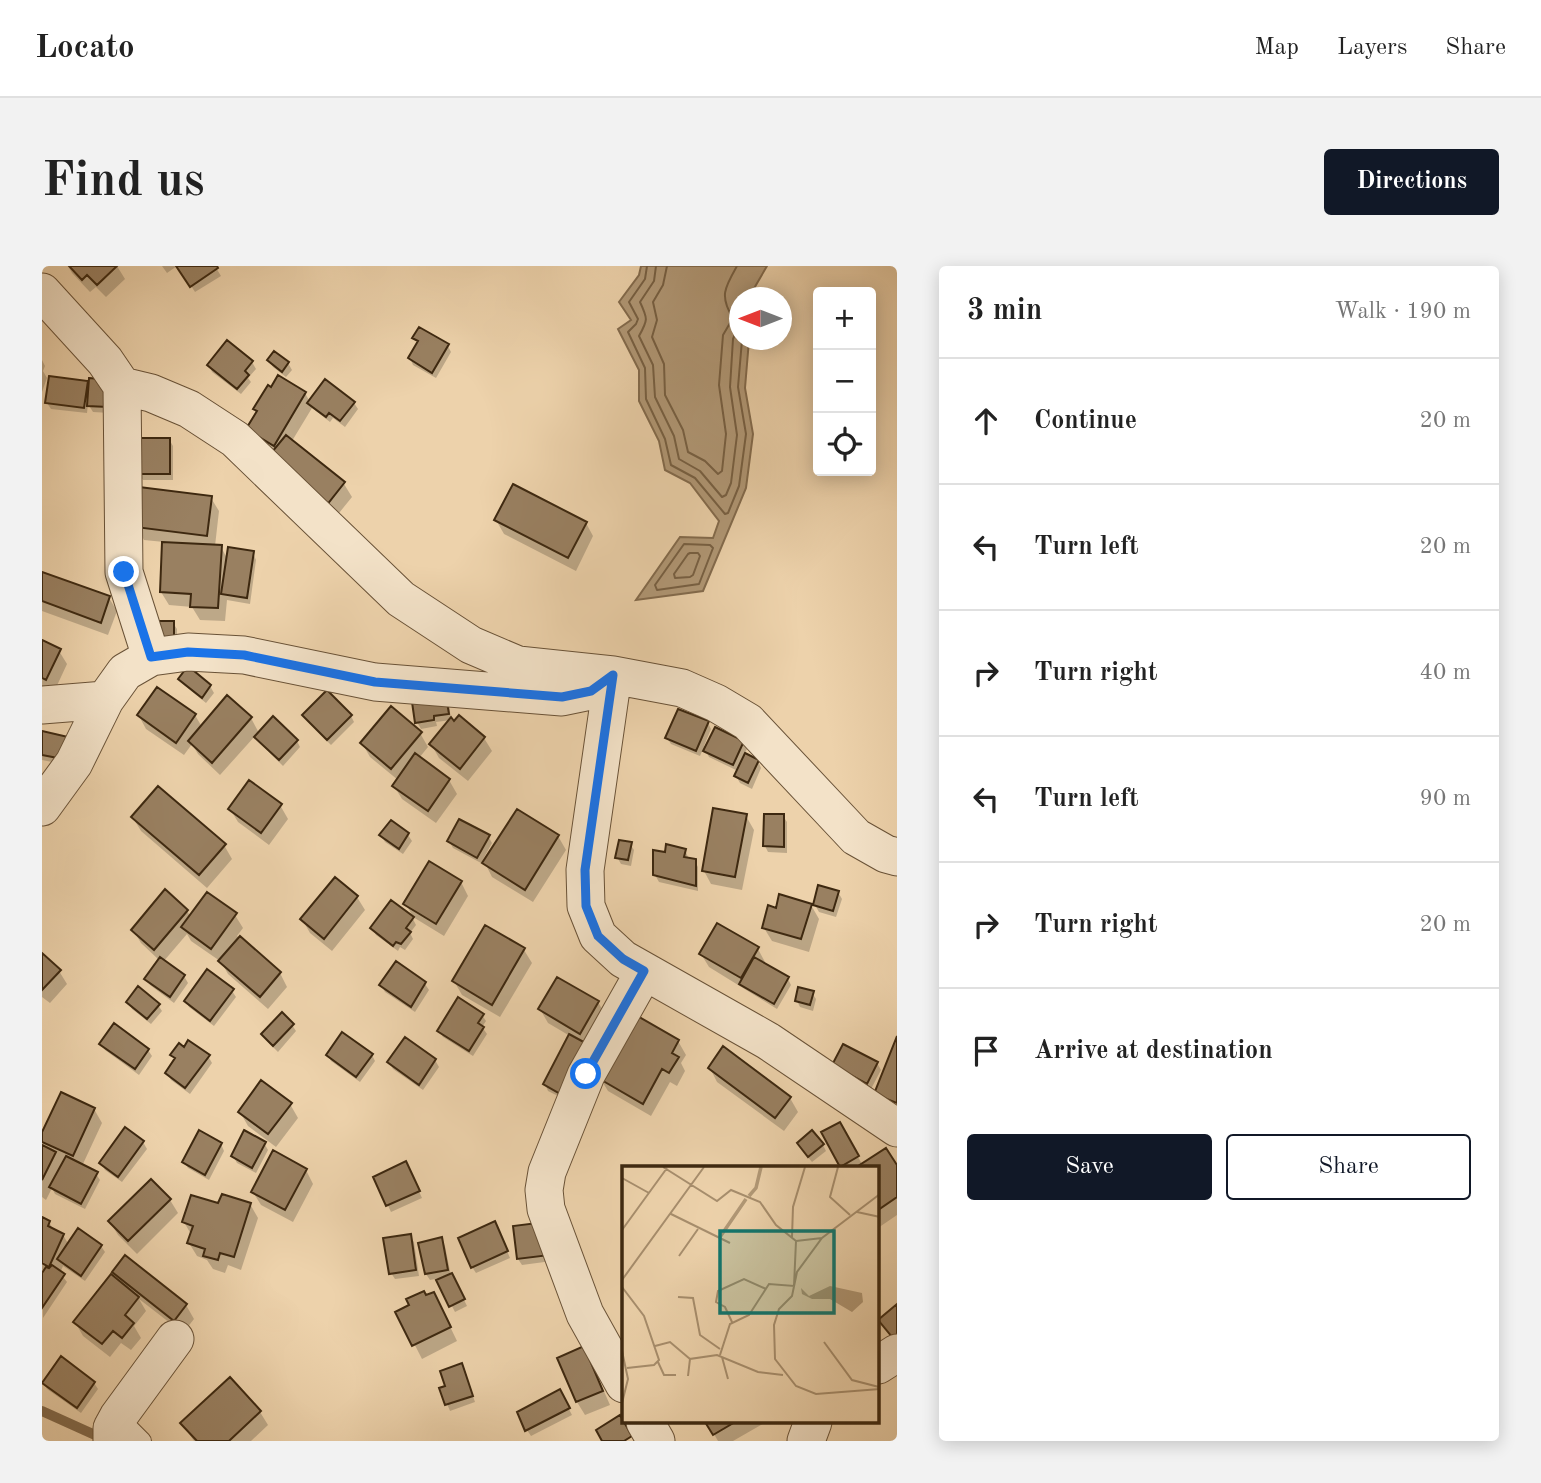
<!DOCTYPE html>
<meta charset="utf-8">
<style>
body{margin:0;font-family:"Old Standard TT",serif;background:#f2f2f2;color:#222}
.controls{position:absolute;right:21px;top:21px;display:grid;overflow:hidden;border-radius:7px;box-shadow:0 4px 18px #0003}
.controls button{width:63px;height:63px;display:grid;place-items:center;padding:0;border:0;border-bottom:2px solid #e0e0e0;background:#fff;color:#222;font:35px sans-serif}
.compass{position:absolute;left:687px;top:21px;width:63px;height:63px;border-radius:50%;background:#fff;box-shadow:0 4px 18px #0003;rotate:270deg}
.stop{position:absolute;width:21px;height:21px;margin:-16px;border:5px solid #1a73e8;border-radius:50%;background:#fff}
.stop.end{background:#1a73e8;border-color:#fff;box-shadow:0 2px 7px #0008}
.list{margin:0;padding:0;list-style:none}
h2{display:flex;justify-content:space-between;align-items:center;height:91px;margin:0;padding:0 28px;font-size:30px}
h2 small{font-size:23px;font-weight:400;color:#767676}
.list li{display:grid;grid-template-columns:46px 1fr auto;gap:21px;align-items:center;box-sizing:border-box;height:126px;padding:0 28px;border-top:2px solid #e0e0e0}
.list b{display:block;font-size:26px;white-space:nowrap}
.list em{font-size:23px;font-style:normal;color:#767676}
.actions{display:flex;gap:14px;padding:21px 28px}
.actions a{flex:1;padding:16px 0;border:2px solid #111827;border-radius:7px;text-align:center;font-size:24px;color:#111827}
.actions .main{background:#111827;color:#fff}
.icon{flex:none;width:38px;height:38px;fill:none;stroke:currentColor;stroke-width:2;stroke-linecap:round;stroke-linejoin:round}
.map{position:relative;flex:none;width:855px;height:1175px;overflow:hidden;border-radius:7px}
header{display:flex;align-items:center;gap:42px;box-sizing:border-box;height:98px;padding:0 35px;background:#fff;border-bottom:2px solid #e0e0e0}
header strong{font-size:33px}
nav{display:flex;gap:38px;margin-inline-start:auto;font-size:24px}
.intro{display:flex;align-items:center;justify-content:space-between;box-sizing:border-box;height:168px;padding:0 42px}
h1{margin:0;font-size:49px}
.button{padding:18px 32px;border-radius:7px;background:#111827;color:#fff;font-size:24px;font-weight:700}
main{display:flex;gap:42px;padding:0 42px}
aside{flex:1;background:#fff;border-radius:7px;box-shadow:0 4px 18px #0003}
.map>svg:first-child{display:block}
.water{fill:#b19876;stroke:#836b4d;stroke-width:2}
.shadow{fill:#0003}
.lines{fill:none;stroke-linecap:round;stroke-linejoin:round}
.shore{stroke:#776043;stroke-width:2}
.stream{stroke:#836b4d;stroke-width:10}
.building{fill:#998061;stroke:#3d2810;stroke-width:2}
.lane-casing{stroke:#695237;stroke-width:20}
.street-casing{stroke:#695237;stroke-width:39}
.lane{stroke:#f3e2c8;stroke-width:18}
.street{stroke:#f3e2c8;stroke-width:37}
.route{stroke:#1a73e8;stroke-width:9}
.inset-river{fill:none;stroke:#b19876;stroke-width:3.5}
.inset-road{fill:none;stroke:#a78e6d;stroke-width:2}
.view{fill:#0f766e;fill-opacity:0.15;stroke:#0f766e;stroke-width:3.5}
.inset-edge{fill:none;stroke:#3d2810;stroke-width:3.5}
</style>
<header>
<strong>Locato</strong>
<nav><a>Map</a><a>Layers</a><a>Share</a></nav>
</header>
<div class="intro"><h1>Find us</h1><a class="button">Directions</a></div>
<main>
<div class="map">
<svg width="855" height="1175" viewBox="0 0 855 1175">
<rect width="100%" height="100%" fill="#edd2ab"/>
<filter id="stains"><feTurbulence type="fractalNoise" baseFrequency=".00286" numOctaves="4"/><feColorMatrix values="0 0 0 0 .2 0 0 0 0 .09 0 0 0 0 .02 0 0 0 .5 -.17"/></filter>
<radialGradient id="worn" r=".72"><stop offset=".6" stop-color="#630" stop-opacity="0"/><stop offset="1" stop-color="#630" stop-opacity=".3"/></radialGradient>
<path class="water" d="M599,0H725L707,31L698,32V74H707L703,122L711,168L704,222L661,325L594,334L638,271L671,272L677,255L648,217L623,204L617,175L597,135V104L576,63L589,54L577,36L597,9Z"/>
<path class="shadow" d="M26,0H75L83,13L64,31L54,21L48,26L30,7Z
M120,0H135L125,7Z
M136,0H173L179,10L153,26Z
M372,72L406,80L409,86L394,112L371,99L368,92L376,78Z
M0,94L3,100L1,105L5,112L0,126Z
M227,95L246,97L250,104L244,111L231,101Z
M210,96L214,103L206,112L209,116L199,128L170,106L167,99Z
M45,116L68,147L51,146L46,138L45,147L9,143L5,137Z
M263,127L268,136L312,137L316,143L303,161L291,152L288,156L270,142L250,175L302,218L310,231L293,252L214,176L216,147L213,143Z
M127,173L131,180V214H101L97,208Z
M169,232L177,245L173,280L179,281L186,294L211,287L214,294L208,338L185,334L183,355L158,354L150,341L127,339L119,326L122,276L102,274L95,260Z
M454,254L544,257L551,270L534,305L462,268Z
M0,308L67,332L75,345L66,369L0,345Z
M131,357L135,363V378H117Z
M0,376L17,385L25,398L12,426L0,421Z
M138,413L168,420L172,427L164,437L142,419Z
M407,438L409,454L442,472L450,485L426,515L397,492L389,478L409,454L394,456L395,460L379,463L375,456Z
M153,449L160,461L209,452L217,467L255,475L258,481L241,500L218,477L213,470L178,509L156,488L150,478L142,489L104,463L97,450Z
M262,449L309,450L312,456L289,479L266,456Z
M666,457L669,463L662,480L665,482L701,477L705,483L702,489L716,495L719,502L710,523L698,517L694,510L696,505L667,491L662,481L658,490L629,478L625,472Z
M0,467L25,499L0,494Z
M378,467L386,481L377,492L407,514L415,528L394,557L360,533L352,520L356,514L328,491L320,477Z
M238,539L246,553L227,579L196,556L188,543Z
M704,550L712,564L700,624L669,618L662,605Z
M741,550L745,556V587L726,586L723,580Z
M91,552L182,579L190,593L165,622L99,565Z
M349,557L366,569L370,575L361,588L343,576L339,569Z
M446,570L450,577L439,597L411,582L407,575Z
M516,570L524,584L491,636L450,611L443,597Z
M588,578L592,584L589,600L579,598L575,591Z
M643,584L646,591V594L653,595L656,601V625L617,616L613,609L624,589Z
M419,616L426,630L402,670L371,651L364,638Z
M796,626L800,633L794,651L777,646L773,639Z
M315,631L323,644L290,685L268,667L260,653Z
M769,639L777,653L767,686L730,675L722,662L735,644Z
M145,645L149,651L193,649L201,662L195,670L238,707L245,721L226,743L186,708L178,694V695L149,675L145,668L121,696L142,710L146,717L132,737L108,719L104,713L117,694L99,677L91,664Z
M371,653L374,659L368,667L371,673L363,684L358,681L356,685L334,669L330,662Z
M444,661L482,684L490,697L458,751L420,729L412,715Z
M716,683L723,696L722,699L746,713L749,719L735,743L667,701L659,688Z
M0,689L17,705L25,718L8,737L0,731Z
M354,698L383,718L387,724L373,746L343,726L339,719Z
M190,725L194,731L172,760L147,741L144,735Z
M770,727L774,733L771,745L758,741L755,735Z
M86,736L116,739L120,745L109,758L90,743Z
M556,736L564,750L526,835L506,825L503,818L528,770L506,757L498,743Z
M440,749L444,755L440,761L445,768L431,790L401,771L397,765Z
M250,759L254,765L236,786L225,775L221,768Z
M636,775L644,789L639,797L643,805L635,820L628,816L609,850L566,825L558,812Z
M59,778L106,784L110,790L97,809L63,784Z
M130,789L166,790L170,797L148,828L129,814L125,807L133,794Z
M286,789H330L333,795L318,816L289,795Z
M393,794L397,801L381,824L351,803L347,796Z
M835,797L839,804L829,823L796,806Z
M668,802L748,832L756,846L742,865L675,816Z
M248,838L256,852L234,881L206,860L198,846Z
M52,843L60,857L40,900L54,908L58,914L43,943L13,928L10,922L4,934L0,931V881L2,882L0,878V870Z
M797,858L820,898L855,902V949L836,962V902H816L819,900L817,898L810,902H801L781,867Z
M101,876L105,883L80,916L63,904L59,897Z
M222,877L226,884L214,907L195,897L191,890Z
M179,878L182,885L167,914L146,902L142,896Z
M781,879L784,885L770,896L760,884Z
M264,904L271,918L251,956L219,939L211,926Z
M367,904L380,932L349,946L333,912Z
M128,934L136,947L95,988L76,969L68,956Z
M208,938L216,952L199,1004L186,999L183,1007L171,1003L165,994L155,990L147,977L150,970L142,956L178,940Z
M0,953L7,956L12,965L21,969L27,979L59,980L63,986L43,1015L21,1000L18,1007L25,1016L1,1052L0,1010L2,1007L0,1006Z
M502,958L510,995L480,999L476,993Z
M456,964L468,992L434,1007L430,1001Z
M368,970L372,976L377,1010L353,1013L349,1007Z
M399,973L403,980L409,1010L413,1016L425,1040L413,1046L397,1015L403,1011L388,1014L384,1008Z
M72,1006L144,1039L152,1053L141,1067L97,1033L104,1045L92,1060L99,1072L89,1084L79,1077L68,1091L41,1070L33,1056L80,1018Z
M384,1032L399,1042L415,1075L380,1093L356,1046Z
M517,1093L549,1096L568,1139L543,1149L535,1136Z
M420,1099L433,1136L408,1145L399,1123L405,1122Z
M2,1117H52L56,1123L39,1147L5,1123Z
M518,1126L530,1149L489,1170L485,1164Z
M218,1146L226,1159L209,1175H152L140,1158Z
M665,1156H724L691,1175H676Z"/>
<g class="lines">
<path class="shore" d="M605,0L603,13L587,36L596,53L594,58L586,66L603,102L604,133L623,173L629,199L653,212L683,248L686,247L697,220L704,168L696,121L700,74
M614,0L612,15L598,36C606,53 606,54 597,70L611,99L613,131L632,170L637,193L658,205L680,231L684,229L689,217L695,169L688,121L691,73L694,66L698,62
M625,0L621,19L611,36L615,54L610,71L622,98L623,129L641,164L646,186L663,195L676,208L680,205L684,168L677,119L681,69L691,52C677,30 683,21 695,0
M642,278L668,279L671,282L657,318L615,324L613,319Z
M648,287H656L658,290L651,309L648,311L633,312L632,308L646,288Z"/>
<path class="stream" d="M0,1145L62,1173"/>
</g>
<path class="building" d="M27,0H75L55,19L45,9L40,14Z
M134,0H175L176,2L148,21Z
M377,61L407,78L390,107L366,92L376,75L370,72Z
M185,74L211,95L203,105L207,109L195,123L165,99Z
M232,85L247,96L240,106L225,94Z
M236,109L264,126L232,180L204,163L215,145L211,143L226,119L229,121Z
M7,110L46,115L42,142L3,137Z
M47,112L58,113L67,119L66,141L45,140Z
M283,113L313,136L298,155L287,147L284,151L265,137Z
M244,169L303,216L284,240L225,192Z
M96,172H128V208H96Z
M471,218L545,256L526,292L452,254Z
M97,221L170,230L165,270L93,261Z
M120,276L180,279L176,342L148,341L149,328L118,326Z
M186,281L212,285L205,332L179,328Z
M0,306L68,330L59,357L0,335Z
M112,355H132V372H112Z
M0,374L19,383L4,414L0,412Z
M146,400L169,419L160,432L136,413Z
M115,421L154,448L134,477L95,449Z
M285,424L310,449L285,474L260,449Z
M185,429L210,451L170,497L146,475Z
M404,430L407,448L392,450V454L373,457L370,436Z
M349,440L380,466L349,503L318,477Z
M636,443L667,455L654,485L623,472Z
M417,449L443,471L418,503L387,478L409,451L412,455Z
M231,450L256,474L237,494L212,471Z
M673,461L702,475L691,499L661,485Z
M0,465L26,471L21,493L0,489Z
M373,487L408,513L386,545L350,520Z
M703,487L717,494L706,517L692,510Z
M207,514L240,538L219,567L186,543Z
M116,520L184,578L157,609L89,551Z
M671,542L705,548L693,611L660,605Z
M475,543L517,569L483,624L440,597Z
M722,548H742V581L721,580Z
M417,553L448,569L435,592L405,575Z
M349,554L367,567L357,583L337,569Z
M577,574L590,576L586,594L573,592Z
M624,578L644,583L642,591L654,593V620L611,609V584L623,586Z
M387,595L420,615L394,658L361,638Z
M293,611L316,630L282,673L258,653Z
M776,619L797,625L791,645L771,639Z
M123,623L146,644L112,684L89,664Z
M165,626L195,647L169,683L139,661Z
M737,628L770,638L759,673L720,662L726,639L734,642Z
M349,634L372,651L364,662L369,666L359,678L354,676L351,680L328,662Z
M675,657L717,681L699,712L657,688Z
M443,659L483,682L450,739L410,715Z
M198,670L239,706L218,731L176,695Z
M0,687L19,704L0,724Z
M118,691L143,709L128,731L102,713Z
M712,691L747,711L732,738L697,718Z
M354,695L384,716L369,741L337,719Z
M165,703L192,723L168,755L142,735Z
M515,711L557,735L538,768L496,743Z
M96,720L118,738L105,753L84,736Z
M756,721L772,725L768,739L753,735Z
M416,731L442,748L436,757L442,761L427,785L395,765Z
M240,746L252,758L231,780L219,768Z
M592,748L637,774L630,787L637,791L627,807L620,803L601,838L556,812Z
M72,757L107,783L93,803L57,778Z
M300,766L331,788L314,811L284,789Z
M527,768L549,780L522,830L501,818Z
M855,770V837L832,828Z
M363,771L394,793L377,819L345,796Z
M146,774L168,789L143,822L123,807L133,792L128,789L137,777L142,781Z
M801,778L836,796L825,818L790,799Z
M681,780L749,831L733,852L666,802Z
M219,814L250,837L226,868L196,846Z
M19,826L53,842L31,890L0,876V866Z
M798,856L817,890L798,901L779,866Z
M83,861L102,875L76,911L57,897Z
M157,864L180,877L163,909L140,896Z
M202,864L224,876L210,902L189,890Z
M770,864L782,878L766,891L755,877Z
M0,879L14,886L0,914Z
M844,882L855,899V931L836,944V902H813Z
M231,884L265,903L243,944L209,926Z
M24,890L56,906L39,938L7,921Z
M364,895L378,925L344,940L331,911Z
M109,913L129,933L86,975L66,955Z
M180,928L209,937L192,991L178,987L176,994L161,990L163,983L145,977L151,960L140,956L149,929L176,937Z
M0,951L8,955L6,960L22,968L7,1001L0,997Z
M453,955L466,985L429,1002L416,972Z
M503,956L508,989L475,993L471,960Z
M36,962L60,979L39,1010L15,993Z
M369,968L374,1004L347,1008L341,972Z
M400,971L406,1004L383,1008L376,977Z
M83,989L145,1038L132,1055L70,1006Z
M10,999L23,1008L0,1042V1007L4,1001L7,1002Z
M410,1007L423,1033L407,1041L394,1014Z
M69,1008L97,1031L83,1049L92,1057L80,1072L71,1065L60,1078L31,1056Z
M382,1025L384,1029L392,1026L409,1061L370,1080L353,1046L367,1039L364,1033Z
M855,1038V1077L836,1054Z
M542,1080L561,1125L534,1136L515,1092Z
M19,1090L53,1116L35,1142L0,1117Z
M420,1097L431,1130L403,1139L397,1122L403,1120L398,1105Z
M188,1111L219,1145L187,1175H155L138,1157Z
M518,1123L528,1142L483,1165L475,1146Z
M578,1149L590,1170L582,1175H560L554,1164Z
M663,1156H693L671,1169Z"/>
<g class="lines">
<g class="lane-casing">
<path id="lane" d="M76,1151L100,1175"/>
</g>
<g class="street-casing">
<path id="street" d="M0,26L63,95L80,120L109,127L147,143L193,173L359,333L429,379L476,399L571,409L640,422L674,437L706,456L814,571L844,588L855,591
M80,120L82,306L109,391
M571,409L543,604L544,640L556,670L581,693L726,775L855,862
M0,439L63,434
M0,541L32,497L63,434L83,406L109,391L146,386L202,389L333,416L520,431L549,425L571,409
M836,1099L855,1087
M582,1118L543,1048L504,943L502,924L505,906L544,809L602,706
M603,1156L614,1175
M70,1175V1162L76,1151L133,1073
M764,1175L771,1156"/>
</g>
<use href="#lane" class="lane"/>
<use href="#street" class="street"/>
</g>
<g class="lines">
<path class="route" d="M82,306L109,391L146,386L202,389L333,416L520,431L549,425L571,409L543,604L544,640L556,670L581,693L602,705L544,808"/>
</g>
<g transform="translate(580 900)">
<rect width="257" height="257" fill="#edd2ab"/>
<path d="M208,120L240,127L241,136L230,146L208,133H190L180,128L179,122L187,130Z" fill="#b19876"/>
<path class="inset-river" d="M127,30L134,22L139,1M98,71L124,33"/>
<path class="inset-road" d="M41,1L95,35L109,24L138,36L154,59L174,75L172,120L147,118L127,149L108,158L98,189M216,1L208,31L228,49M0,12L27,27M258,28L200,72L175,106L170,130L157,143L152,159L153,193L174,220L194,228L258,223M235,46L258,51M49,48L108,77M0,64L45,2M170,71L171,41L183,1M174,75L200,72M57,90L76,63M0,114L82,1M0,121L22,150L37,194L32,199L5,202M56,131L71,132L78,169L98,183M110,156L103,141L94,136L96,125L122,113L144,123M202,176L230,214L257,221M33,180L48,176L68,193M0,185L6,213L0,237M100,191L106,213M36,196L42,209H54M66,210L68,193L95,189L136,206L161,209"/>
<path class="view" d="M98,65H212V147H98Z"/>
<rect width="257" height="257" class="inset-edge"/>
</g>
<rect width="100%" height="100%" filter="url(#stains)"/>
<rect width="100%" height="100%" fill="url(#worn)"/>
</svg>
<div class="controls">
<button>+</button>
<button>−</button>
<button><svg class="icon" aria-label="locate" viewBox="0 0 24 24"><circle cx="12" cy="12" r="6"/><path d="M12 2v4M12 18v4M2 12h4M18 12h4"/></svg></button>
</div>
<svg class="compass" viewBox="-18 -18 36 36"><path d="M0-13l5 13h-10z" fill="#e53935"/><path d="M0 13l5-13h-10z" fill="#767676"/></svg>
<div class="stop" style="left:544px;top:808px"></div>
<div class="stop end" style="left:82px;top:306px"></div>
</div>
<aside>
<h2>3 min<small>Walk · 190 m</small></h2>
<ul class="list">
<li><svg class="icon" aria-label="ahead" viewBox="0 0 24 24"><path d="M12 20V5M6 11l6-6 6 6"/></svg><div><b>Continue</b></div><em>20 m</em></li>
<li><svg class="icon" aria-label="left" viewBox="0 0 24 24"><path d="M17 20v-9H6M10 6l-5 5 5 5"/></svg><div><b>Turn left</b></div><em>20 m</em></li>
<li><svg class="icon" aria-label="right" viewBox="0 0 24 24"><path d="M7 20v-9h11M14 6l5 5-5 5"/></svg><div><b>Turn right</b></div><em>40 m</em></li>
<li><svg class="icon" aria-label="left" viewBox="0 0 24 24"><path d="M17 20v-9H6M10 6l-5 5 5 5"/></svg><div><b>Turn left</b></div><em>90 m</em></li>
<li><svg class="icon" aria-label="right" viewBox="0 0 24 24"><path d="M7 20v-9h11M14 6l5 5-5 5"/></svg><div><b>Turn right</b></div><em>20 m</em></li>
<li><svg class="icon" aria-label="arrive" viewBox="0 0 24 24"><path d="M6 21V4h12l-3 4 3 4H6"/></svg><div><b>Arrive at destination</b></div></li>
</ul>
<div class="actions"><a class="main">Save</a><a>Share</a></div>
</aside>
</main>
